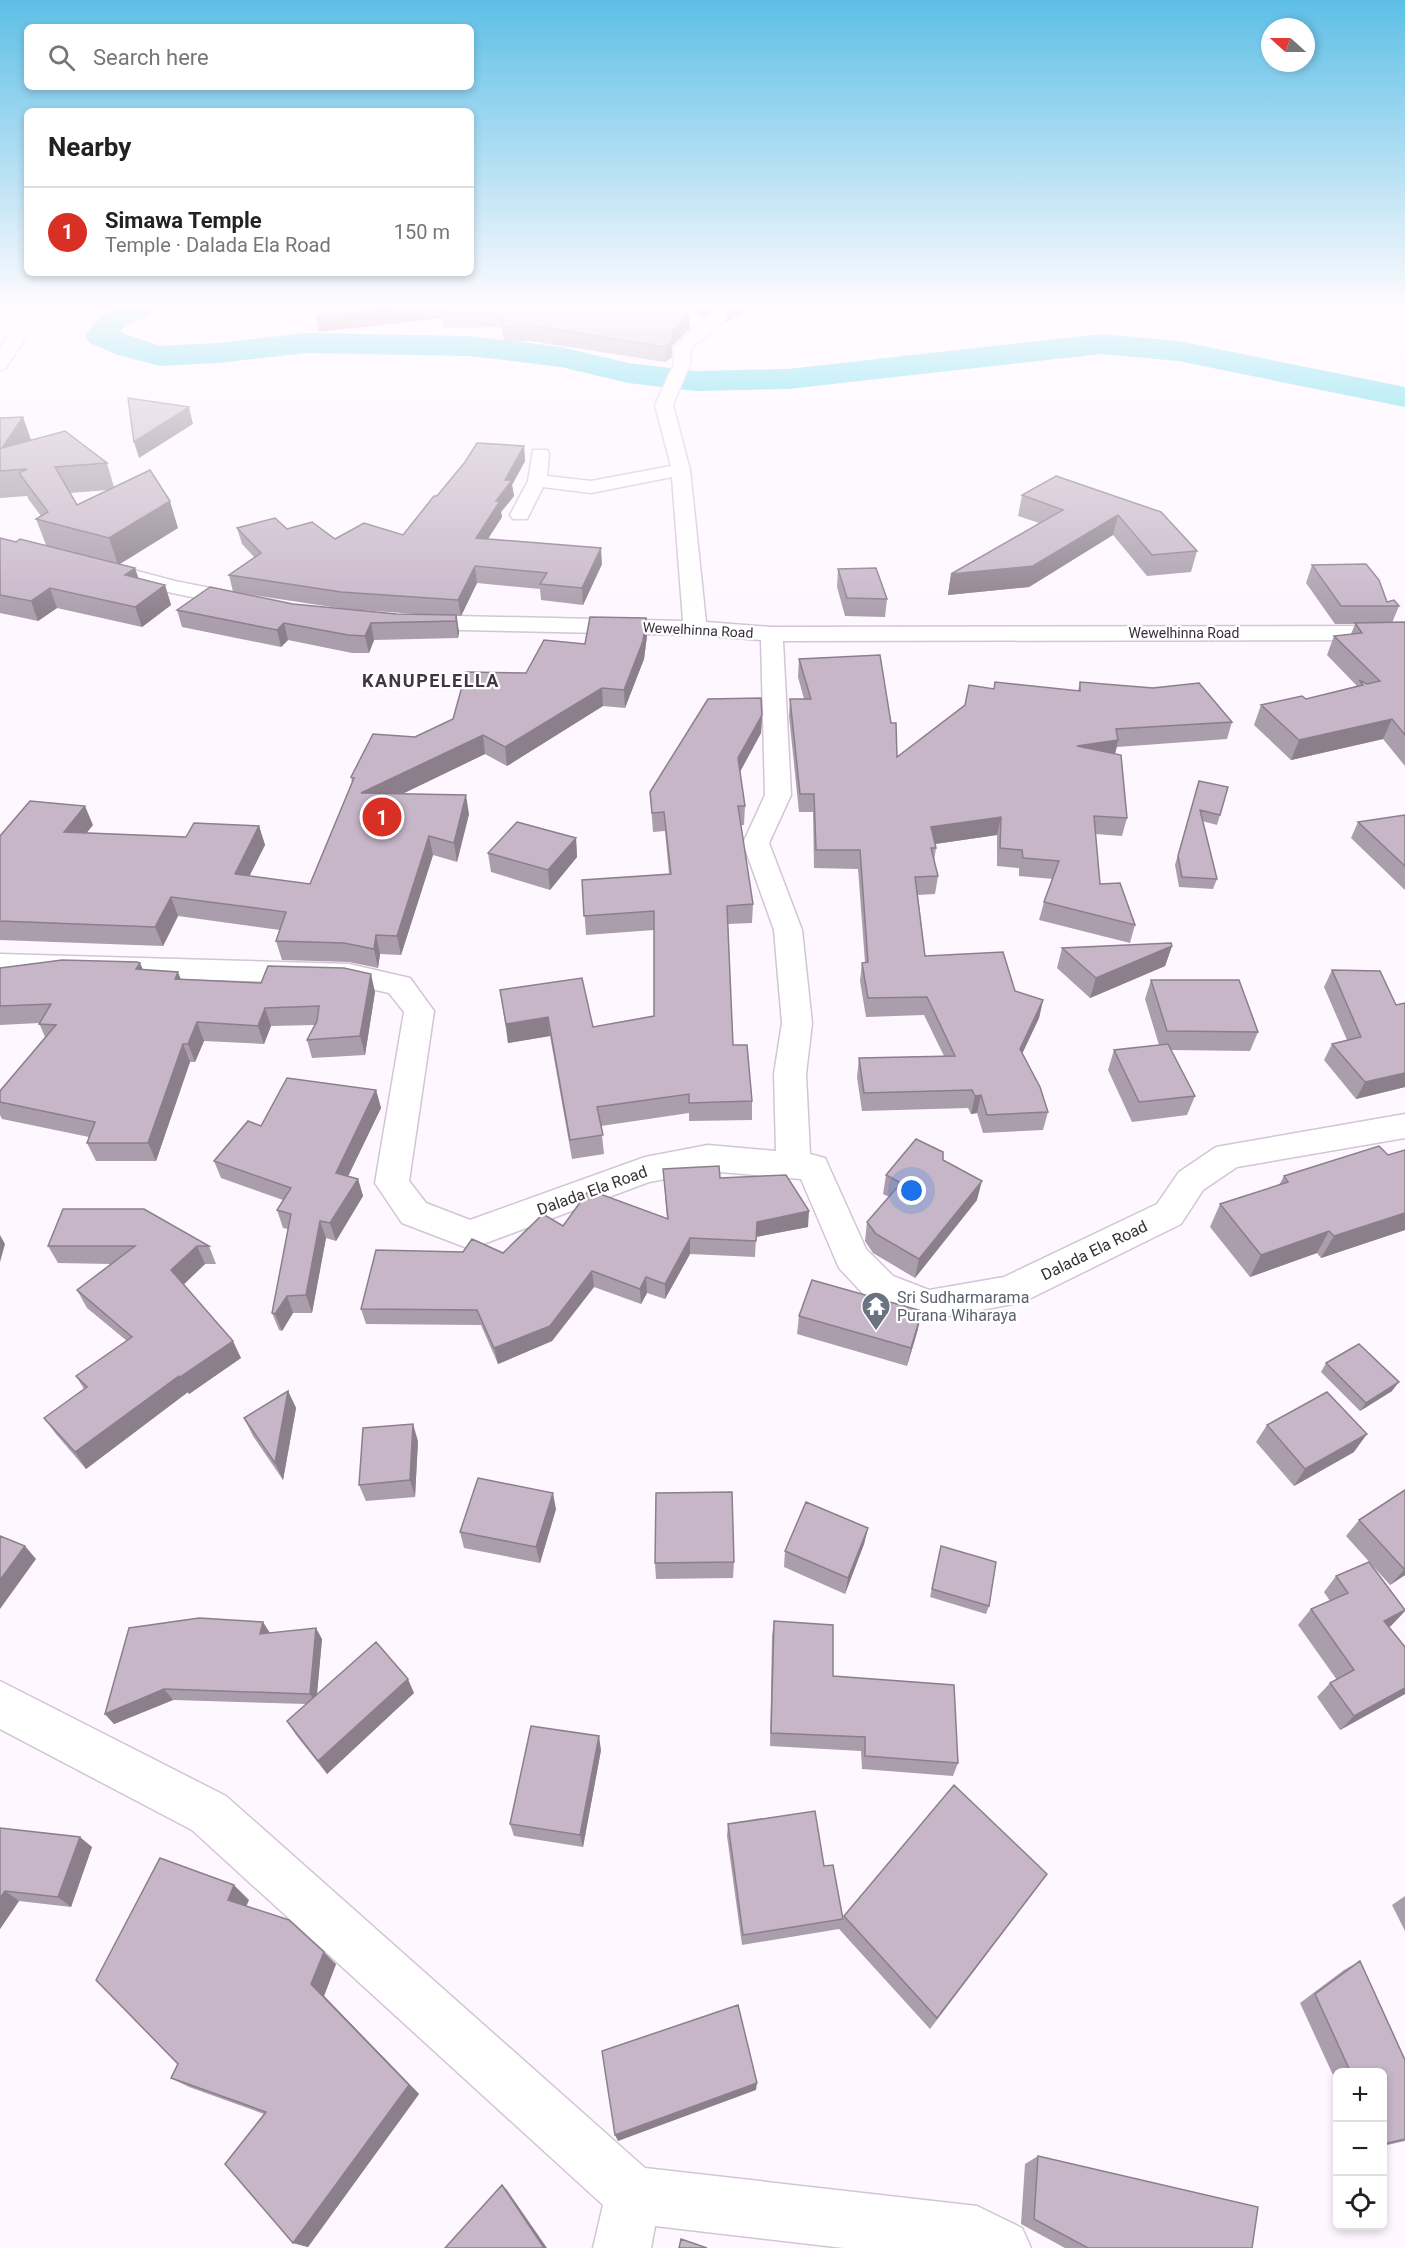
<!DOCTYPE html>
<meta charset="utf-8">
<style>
body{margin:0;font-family:Roboto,sans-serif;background:#f2f2f2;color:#222}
.controls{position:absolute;right:18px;bottom:18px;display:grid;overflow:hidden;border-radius:9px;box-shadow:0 3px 9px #0003}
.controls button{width:54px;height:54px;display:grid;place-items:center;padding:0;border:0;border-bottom:2px solid #e0e0e0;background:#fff;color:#222;font:30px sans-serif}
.compass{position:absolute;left:1261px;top:18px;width:54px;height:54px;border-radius:50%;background:#fff;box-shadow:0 3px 9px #0003;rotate:291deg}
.you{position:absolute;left:912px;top:1191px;width:21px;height:21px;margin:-15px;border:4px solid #fff;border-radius:50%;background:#1a73e8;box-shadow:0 0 0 9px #1a73e833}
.badge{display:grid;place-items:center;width:39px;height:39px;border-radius:50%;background:#d93025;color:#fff;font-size:20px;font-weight:700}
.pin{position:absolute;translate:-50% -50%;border:3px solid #fff;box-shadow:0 2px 6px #0006}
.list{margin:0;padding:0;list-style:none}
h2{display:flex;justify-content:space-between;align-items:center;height:78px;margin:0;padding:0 24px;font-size:26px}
h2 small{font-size:20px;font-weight:400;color:#767676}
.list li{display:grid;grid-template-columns:39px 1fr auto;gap:18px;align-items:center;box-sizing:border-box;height:90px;padding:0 24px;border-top:2px solid #e0e0e0}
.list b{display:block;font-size:22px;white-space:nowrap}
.list p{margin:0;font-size:20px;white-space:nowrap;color:#767676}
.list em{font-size:20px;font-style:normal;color:#767676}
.icon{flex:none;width:33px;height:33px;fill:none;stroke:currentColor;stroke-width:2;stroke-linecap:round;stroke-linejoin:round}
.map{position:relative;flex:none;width:1405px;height:2248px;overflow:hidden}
.search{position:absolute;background:#fff;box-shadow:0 3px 9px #0003;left:24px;top:24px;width:450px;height:66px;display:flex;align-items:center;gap:15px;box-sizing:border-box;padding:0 21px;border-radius:9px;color:#767676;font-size:22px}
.panel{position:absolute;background:#fff;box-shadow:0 3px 9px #0003;left:24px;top:108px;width:450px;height:168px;border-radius:9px}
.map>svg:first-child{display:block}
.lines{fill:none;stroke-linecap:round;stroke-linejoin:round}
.river{fill:#2dd0e4;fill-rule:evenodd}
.minor-casing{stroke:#d4c4d7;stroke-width:3}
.minor{fill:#fff;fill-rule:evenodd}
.wall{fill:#aa9dac;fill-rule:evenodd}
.shaded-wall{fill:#8b7f8c}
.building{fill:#c6b6c8;stroke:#8b7f8c;stroke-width:1.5}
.labels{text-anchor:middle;stroke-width:4.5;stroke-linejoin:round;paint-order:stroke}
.far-street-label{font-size:14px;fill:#373138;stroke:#fff}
.street-label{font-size:16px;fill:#373138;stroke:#fff}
.worship-label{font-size:16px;fill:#5b616d;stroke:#fff;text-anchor:start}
.far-district-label{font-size:18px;font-weight:bold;letter-spacing:1.5px;fill:#423544;stroke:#fff}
</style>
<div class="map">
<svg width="1405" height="2248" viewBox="0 0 1405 2248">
<rect width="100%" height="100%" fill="#fef7ff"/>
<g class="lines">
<path class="river" d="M115,308H155C147,321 128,320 120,332L160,346L218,343L306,333L470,336L561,347L628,363L696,371L788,369L1101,334L1178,341L1405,387V407L1178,361L1101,354L788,389L696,391L628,383L561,367L470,356L306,353L218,363L160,366L118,355L90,343L85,336C94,323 101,315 115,308Z"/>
<g class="minor-casing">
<path id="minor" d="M46,308H66L28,333L6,368L0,370C0,364 0,356 0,350C6,330 29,317 46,308Z
M723,308H741L690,349V364L673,405L690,470L706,622L772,627L1405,626V640L783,641L791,795L769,843L802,930L812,1023L806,1074L810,1154L825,1158L866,1249L893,1276L929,1290L1004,1277L1157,1204L1179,1172L1216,1147L1405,1114V1138L1237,1167L1203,1190L1181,1224L1023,1302L928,1320L867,1298L839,1268L801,1179L708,1171L649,1182L470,1249L402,1223L375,1183L404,1012L389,993L349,984L0,974V954L349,964L410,978L434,1011L409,1181L426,1203L470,1220L645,1157L708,1145L776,1151L774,1074L782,1023L774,930L743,843L765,795L761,640L695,635L414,629L406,627L403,622L406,617L414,615L683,621L672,477L591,493L543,487L527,519H513L510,515L528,481L533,450H547L549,454L547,476L591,481L671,466L655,405L674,364V348L697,326Z
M96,560L175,581L255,597L258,602L255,607L247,608L172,593L89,570L86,566L89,562Z
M0,1681L226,1796L645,2168L977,2206L1022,2228L1031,2248H844L655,2226L651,2248H593L603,2205L192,1830L0,1729Z"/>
</g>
<use href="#minor" class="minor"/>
</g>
<path class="wall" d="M319,308L689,314L690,329L672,346V357L665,362L530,341L505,342L501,327L443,328L442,318L319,332L316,317Z
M686,308H719L703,319Z
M23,417L31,440L107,463L114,487L178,528L120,564L139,579L165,585L171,605L142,627L57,608L38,621L0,613V538L16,542L46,545L36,519L41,516L29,500L27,496L0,498V418ZM108,490L77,505L70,493Z
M524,446L525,461L512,485L514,496L501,512L502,517L488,539L602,564L583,605L541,600L540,589L477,583L461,616H457L459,632L458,638L374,640L369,653H352L288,640L281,647L182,627L177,610L293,604L396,614L431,615L345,609L233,592L229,575L255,558L242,544L237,528L287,529L335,539L403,535L437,496Z
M1056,476L1197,551L1191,572L1147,576L1113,535L1029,587L948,595L951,574L1039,523L1018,516L1022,495Z
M1312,565L1387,602L1399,606L1392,623L1405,622V766L1383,739L1291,760L1254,725L1261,705L1306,699L1356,686V685L1327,655L1334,636L1351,634L1355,624H1335L1306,583Z
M838,569L887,599L885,617L845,616L837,587Z
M646,618L647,636L644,659L625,708L603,706L507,766L485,754L402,794L469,814L457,862L433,855L401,955L380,954L378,968L349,962L282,960L276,941L280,930L178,916L163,946L0,940V836L93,825L86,833L186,837L259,826L265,845L249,876L310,884L352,783L351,777L415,737L453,719L526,673L585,644Z
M799,659L891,723L897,757L994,689L1078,691L1080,682L1232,722L1227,739L1117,747L1115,754L1127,818L1122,836L1095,834L1100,884L1135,925L1130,943L1039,920L1044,902L1053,879L1019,876V868L997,866V835L935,844L936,848L934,861L938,876L935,894L918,895L925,956L1015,991L1043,1000L1039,1018L1022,1053L1048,1112L1043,1130L983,1133L977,1113L971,1114L968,1108L862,1111L857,1077L859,1058L944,1056L924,1015L866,1017L860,981L862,963L865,962L858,869L814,868L813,812H799L789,716L790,699H804L798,677Z
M762,715L761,733L740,772L745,806L744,825H741L753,904L752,923L728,924L733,1045L752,1101V1120L689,1121V1113L601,1126L604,1154L572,1159L550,1036L508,1043L500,990L593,1027L654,1016V930L586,935L582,880L669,874L665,831L653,832L650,792Z
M1199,781L1220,815L1217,825L1202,821L1217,879L1213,889L1179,887L1175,865Z
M1405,815V890L1351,838L1358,822Z
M576,838L577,857L550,890L491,872L488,853Z
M1172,946L1165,966L1090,998L1057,968L1062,948Z
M0,968L143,970L181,980L375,992L365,1055L312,1058L307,1040L315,1025L271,1026L264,1044L204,1041L195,1062H190L156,1161H96L87,1143L89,1137L2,1119L0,1115V1091L45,1037L39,1023L0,1025Z
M1332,970L1396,1005L1405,1003V1087L1356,1099L1324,1060L1332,1044L1347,1040L1324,987Z
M1151,980L1258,1032L1250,1051L1171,1050L1195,1096L1187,1115L1132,1122L1108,1070L1114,1050L1159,1045L1145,999Z
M376,1090L381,1108L348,1176L358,1179L363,1196L336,1241L326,1238L312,1313H293L282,1331L279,1330L272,1313L288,1229L283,1228L277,1210L283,1200L221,1178L214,1161L261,1126Z
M1405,1150V1230L1321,1258L1317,1253L1250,1277L1210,1227L1220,1204L1279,1185L1284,1176L1388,1155Z
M943,1160L977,1200L915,1278L873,1253L865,1241L867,1222L889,1197L883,1194L886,1175Z
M663,1169L720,1178L808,1227L756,1237L755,1257L690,1254L665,1299L647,1293L641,1304L594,1287L552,1341L498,1364L481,1325L366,1324L361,1309L503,1253L563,1226L667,1219Z
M48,1246H209L216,1264H205L184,1284L241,1358L189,1394L188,1392L86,1469L56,1434L44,1418L84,1389L76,1376L127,1341L87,1308L77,1290L112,1264L58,1263Z
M799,1316L918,1329L907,1366L797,1334Z
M1326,1363L1392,1391L1360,1411L1321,1372Z
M288,1391L296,1408L283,1480L253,1436L244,1418Z
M1267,1425L1354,1452L1294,1486L1256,1442Z
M418,1441L415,1497L366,1501L359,1485Z
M1405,1490V1575L1390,1585L1346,1536L1359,1520Z
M556,1509L540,1563L464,1548L460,1532Z
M868,1528L864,1544L845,1594L784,1567L785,1551Z
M941,1546L989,1606L986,1614L930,1597Z
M734,1562L733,1578L656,1579L655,1563Z
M1336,1576L1405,1611L1389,1627L1405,1647V1694L1340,1730L1317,1697L1330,1683L1337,1680L1298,1625L1311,1609L1330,1601L1324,1592Z
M774,1621L833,1676L958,1763L953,1776L862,1769L861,1751L770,1746L772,1636Z
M269,1633L322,1639L317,1695L414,1693L327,1774L296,1735L287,1721L306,1704L173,1700L114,1724L105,1714Z
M601,1750L583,1847L514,1836L510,1824Z
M728,1824L824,1866L843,1919L844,1916L1036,1889L930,2029L839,1929L742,1945L727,1836Z
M0,1828L92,1847L71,1907L19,1901L0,1929Z
M1405,1896V1931L1392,1905Z
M249,1900L246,1906L336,1964L324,1996L419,2094L308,2247L293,2243L264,2114L189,2087L171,2078Z
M1360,1961L1405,2060V2141L1383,2146V2073H1338V2086L1300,2003L1344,1970Z
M1038,2156L1252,2248H1065L1021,2224L1025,2164Z"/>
<path class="shaded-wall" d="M393,308H446L441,313L442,318L319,332L316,317Z
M703,308H719L703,319Z
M726,308H753L726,323Z
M689,314L690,329L672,346V357L665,362V347L672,331Z
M189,407L193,424L139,458L134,442Z
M23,417L32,443L2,448Z
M524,446L525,461L512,485L514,496L501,512L502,517L478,554L476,538L496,501L505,480Z
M170,501L178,528L118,565L109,538Z
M1118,515L1113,535L1029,587L948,595L951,574Z
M601,548L602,564L583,605L582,588Z
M475,566L477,583L461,616L458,600Z
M135,568L142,588L125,575Z
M165,585L171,605L142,627L135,607Z
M50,588L57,608L38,621L31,601Z
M456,615L459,632L458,638L456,621Z
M646,618L647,636L644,659L625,708L624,690Z
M284,623L288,640L281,647L277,630Z
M371,623L374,640L369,653L365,636Z
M602,688L603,706L507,766L505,747Z
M762,715L761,733L737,777L738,758Z
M1392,719L1383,739L1291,760L1299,740Z
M483,735L485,754L365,812L361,793Z
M1118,740L1114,758L1077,746Z
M466,795L469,814L457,862L454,843Z
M85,806L93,825L72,851L64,832Z
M1001,817L997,835L928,845L931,827Z
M259,826L265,845L241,893L235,874Z
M429,836L433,855L401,955L397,936Z
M576,838L577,857L550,890L548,870Z
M171,897L178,916L163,946L155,927Z
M376,935L380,954L378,968L374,949Z
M1172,946L1165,966L1090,998L1096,978Z
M140,963L148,981L136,969Z
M178,972L185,990L175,979Z
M371,974L375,992L365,1055L360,1036Z
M1043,1000L1039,1018L1016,1067L1020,1049Z
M265,1008L271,1026L264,1044L258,1026Z
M548,1017L550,1036L508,1043L506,1024Z
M197,1022L204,1041L195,1062L188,1044Z
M183,1044L190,1062L156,1161L148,1143Z
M1405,1073V1087L1356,1099L1365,1082Z
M376,1090L381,1108L341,1191L336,1173Z
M981,1095L977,1113L971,1114L975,1096Z
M358,1179L363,1196L336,1241L330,1223Z
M982,1181L977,1200L915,1278L919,1259Z
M809,1211L808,1227L756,1237L757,1222Z
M1405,1213V1230L1321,1258L1334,1236Z
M320,1221L326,1238L312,1313L306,1295Z
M1329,1231L1317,1253L1250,1277L1261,1255Z
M0,1235L5,1244L0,1262Z
M690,1238V1254L665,1299V1284Z
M197,1246L205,1264L180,1288L171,1270Z
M592,1271L594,1287L552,1341L498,1364L494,1348Z
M646,1277L647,1293L641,1304L640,1289Z
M287,1296L293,1313L282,1331L275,1314Z
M922,1311L918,1329L907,1366L911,1348Z
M233,1341L241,1358L189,1394L180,1377Z
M179,1376L188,1392L86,1469L75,1452Z
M1399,1382L1392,1391L1360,1411L1366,1403Z
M288,1391L296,1408L283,1480L275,1463Z
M413,1424L418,1441L415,1497L410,1480Z
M1367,1434L1354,1452L1294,1486L1305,1469Z
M553,1493L556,1509L540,1563L536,1547Z
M868,1528L864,1544L845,1594L848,1578Z
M25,1546L36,1559L0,1609V1580Z
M1405,1569V1575L1390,1585Z
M1405,1611L1391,1626L1370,1636L1384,1621Z
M263,1622L270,1633L260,1634Z
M316,1628L322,1639L316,1704L310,1694Z
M408,1679L414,1693L327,1774L318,1761Z
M1405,1688V1694L1340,1730L1354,1716Z
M164,1689L173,1700L114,1724L105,1714Z
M599,1736L601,1750L583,1847L580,1835Z
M80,1837L92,1847L71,1907L58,1897Z
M234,1885L249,1900L243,1914L228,1900Z
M5,1891L19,1901L0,1929V1898Z
M324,1952L336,1964L324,1996L419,2094L308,2247L293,2243L311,1984Z
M757,2083L756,2090L618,2141L615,2135Z
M502,2185L507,2190L547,2248H544Z"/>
<path class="building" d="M319,308H393L316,317Z
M443,308H681L689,314L672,331V341L665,347L529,325L504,327L500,312L441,313Z
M128,398L189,407L134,442Z
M23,417L2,448L65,431L107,463L55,467L77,505L150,470L170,501L109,538L36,519L48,512L19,473L27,469L0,471V418Z
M477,443L524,446L505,480H512L496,501H500L476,538L601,548L582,588L540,584L547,573L475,566L458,600L341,592L229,575L261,553L237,528L275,518L287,529L312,522L335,539L364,523L403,535L434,496H437L465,462Z
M1056,476L1161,512L1197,551L1152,555L1118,515L1033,566L951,574L1063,510L1022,495Z
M0,538L16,542L20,539L135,568L125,575L165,585L135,607L50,588L31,601L0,595Z
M1366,564L1379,580L1387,602L1394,600L1399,606H1341L1312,565Z
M876,568L887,599L847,598L838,569Z
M210,587L293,604L396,614L456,615V621L371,623L365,636L348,635L284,623L277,630L177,610Z
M590,617L646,618L643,641L624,690L602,688L505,747L483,735L361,793L466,795L454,843L429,836L397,936L376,935L374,949L344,943L276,941L286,912L171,897L155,927L0,921V836L30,801L85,806L64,832L186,837L194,823L259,826L235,874L310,884L354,778L351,777L373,734L415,737L453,719L466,672L526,673L544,640L585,644Z
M1405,622V735L1392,719L1299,740L1261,705L1302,696L1306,699L1363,685L1359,680L1367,684L1380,681L1334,636L1362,633L1355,623Z
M880,655L891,723H896L897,757L965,705L969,685L994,689L995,682L1080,691V682L1153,688L1199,683L1232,722L1116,729L1118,740L1077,746L1121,755L1127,818L1094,816L1100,884L1120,883L1135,925L1044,902L1059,861L1023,858L1022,850L1000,848L1001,817L931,827L936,848H931L938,876L915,877L925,956L1003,952L1015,991L1043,1000L1020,1049L1040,1087L1048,1112L987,1115L981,1095L975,1096L972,1090L864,1093L859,1058L955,1056L927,997L868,998L862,963L868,962L860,850H816L814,794H800L790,699H811L799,659Z
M761,698L762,715L738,758L745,806H738L753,904L727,906L733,1045H747L752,1101L689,1103V1094L597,1107L603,1135L570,1140L548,1017L506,1024L500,990L582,978L593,1027L654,1016V911L584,916L582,880L671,874L664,812L652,813L650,792L708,699Z
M1199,781L1228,787L1220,815L1200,810L1217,879L1182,877L1178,856Z
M1405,815V866L1358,822Z
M517,822L576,838L548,870L488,853Z
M1171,943L1172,946L1096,978L1062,948Z
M62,960L137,962L140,963L136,969L178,972L175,979L261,983L268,966L344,968L371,974L360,1036L307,1040L317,1021L319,1006L265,1008L258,1026L197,1022L188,1044H183L148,1143H87L95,1122L0,1102V1091L56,1025L39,1024L51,1004L0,1006V968Z
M1332,970L1380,971L1396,1005L1405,1003V1073L1365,1082L1332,1044L1361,1037Z
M1151,980H1239L1258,1032L1167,1031Z
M1168,1044L1195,1096L1139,1102L1114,1050Z
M287,1078L376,1090L336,1173L358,1179L330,1223L320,1221L306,1295L287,1296L275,1314L272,1313L291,1214L277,1210L291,1188L214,1161L248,1121L261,1126Z
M916,1139L943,1152V1160L982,1181L919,1259L876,1234L867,1222L901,1183L886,1175Z
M1379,1146L1388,1155L1405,1150V1213L1334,1236L1329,1231L1261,1255L1220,1204L1288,1182L1284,1176Z
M719,1166L720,1178L786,1175L809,1211L757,1222L756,1241L690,1238L665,1284L646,1277L640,1289L592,1271L550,1326L494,1348L477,1310L361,1309L376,1250L463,1252L472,1239L503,1253L543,1214L563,1226L589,1190L668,1219L663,1169Z
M63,1209H144L209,1246H197L171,1270L233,1341L180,1377L179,1376L75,1452L44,1418L87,1387L76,1376L132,1337L77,1290L135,1246H48Z
M812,1280L922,1311L911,1348L799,1316Z
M1359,1344L1399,1382L1366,1403L1326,1363Z
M288,1391L275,1463L244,1418Z
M1327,1392L1367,1434L1305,1469L1267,1425Z
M413,1424L410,1480L359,1485L363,1428Z
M478,1478L553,1493L536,1547L460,1532Z
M1405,1490V1569H1404L1359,1520Z
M732,1492L734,1562L655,1563L656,1493Z
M806,1502L868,1528L848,1578L785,1551Z
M0,1536L25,1546L0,1580Z
M941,1546L996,1562L989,1606L932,1589Z
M1369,1562L1405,1610L1384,1621L1405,1647V1688L1354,1716L1330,1683L1354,1670L1311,1609L1348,1593L1336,1576Z
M199,1618L263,1622L260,1634L316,1628L310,1694L164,1689L105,1714L129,1628Z
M774,1621L833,1625V1676L954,1685L958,1763L865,1756V1737L771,1733Z
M376,1642L408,1679L318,1761L287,1721Z
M531,1726L599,1736L580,1835L510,1824Z
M954,1785L1047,1874L937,2018L844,1916Z
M815,1811L824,1866L833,1865L843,1919L743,1935L728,1824Z
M0,1828L80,1837L58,1897L5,1891L0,1898Z
M160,1858L234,1885L228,1900L289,1920L324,1952L311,1984L409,2085L293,2243L225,2164L266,2112L171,2078L178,2064L96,1980Z
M1360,1961L1405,2060V2139L1384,2144L1383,2140V2073H1351L1315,1994Z
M738,2005L757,2083L615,2135L602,2051Z
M1038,2156L1258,2207L1252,2248H1088L1034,2219Z
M502,2185L544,2248H445Z
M681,2239L707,2248H679Z"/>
<linearGradient id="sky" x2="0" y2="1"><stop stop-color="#5dbfe6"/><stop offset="0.49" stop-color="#fffbff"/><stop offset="1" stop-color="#fffbff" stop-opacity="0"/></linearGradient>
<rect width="1405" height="623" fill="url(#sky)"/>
<defs>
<g id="temple-pin" transform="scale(1.5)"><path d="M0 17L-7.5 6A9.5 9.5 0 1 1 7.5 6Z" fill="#6b7280" stroke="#fff"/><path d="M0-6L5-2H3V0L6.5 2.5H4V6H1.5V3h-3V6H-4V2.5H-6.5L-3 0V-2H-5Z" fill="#fff"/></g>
</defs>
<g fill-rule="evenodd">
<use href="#temple-pin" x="876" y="1306"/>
</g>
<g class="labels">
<g class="far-street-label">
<text transform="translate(698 630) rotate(3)" y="5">Wewelhinna Road</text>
<text x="1184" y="638">Wewelhinna Road</text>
</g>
<g class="street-label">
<text transform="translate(592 1190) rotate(-20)" y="6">Dalada Ela Road</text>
<text transform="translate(1094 1250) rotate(-26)" y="6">Dalada Ela Road</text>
</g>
<g class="worship-label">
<text x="897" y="1303">Sri Sudharmarama<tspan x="897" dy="18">Purana Wiharaya</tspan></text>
</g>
<g class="far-district-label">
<text x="431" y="687">KANUPELELLA</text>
</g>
</g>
</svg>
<div class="controls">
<button>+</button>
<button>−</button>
<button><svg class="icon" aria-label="locate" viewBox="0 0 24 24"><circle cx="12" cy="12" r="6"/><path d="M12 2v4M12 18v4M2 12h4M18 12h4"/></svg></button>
</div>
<svg class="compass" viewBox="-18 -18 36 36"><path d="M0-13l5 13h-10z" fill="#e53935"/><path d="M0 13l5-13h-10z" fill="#767676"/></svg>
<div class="you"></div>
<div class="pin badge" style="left:382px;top:817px">1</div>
<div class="search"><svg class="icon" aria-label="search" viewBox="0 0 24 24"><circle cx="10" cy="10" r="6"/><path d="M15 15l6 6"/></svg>Search here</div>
<section class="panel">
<h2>Nearby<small></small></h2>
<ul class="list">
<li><span class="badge">1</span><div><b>Simawa Temple</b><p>Temple · Dalada Ela Road</p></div><em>150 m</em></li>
</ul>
</section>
</div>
